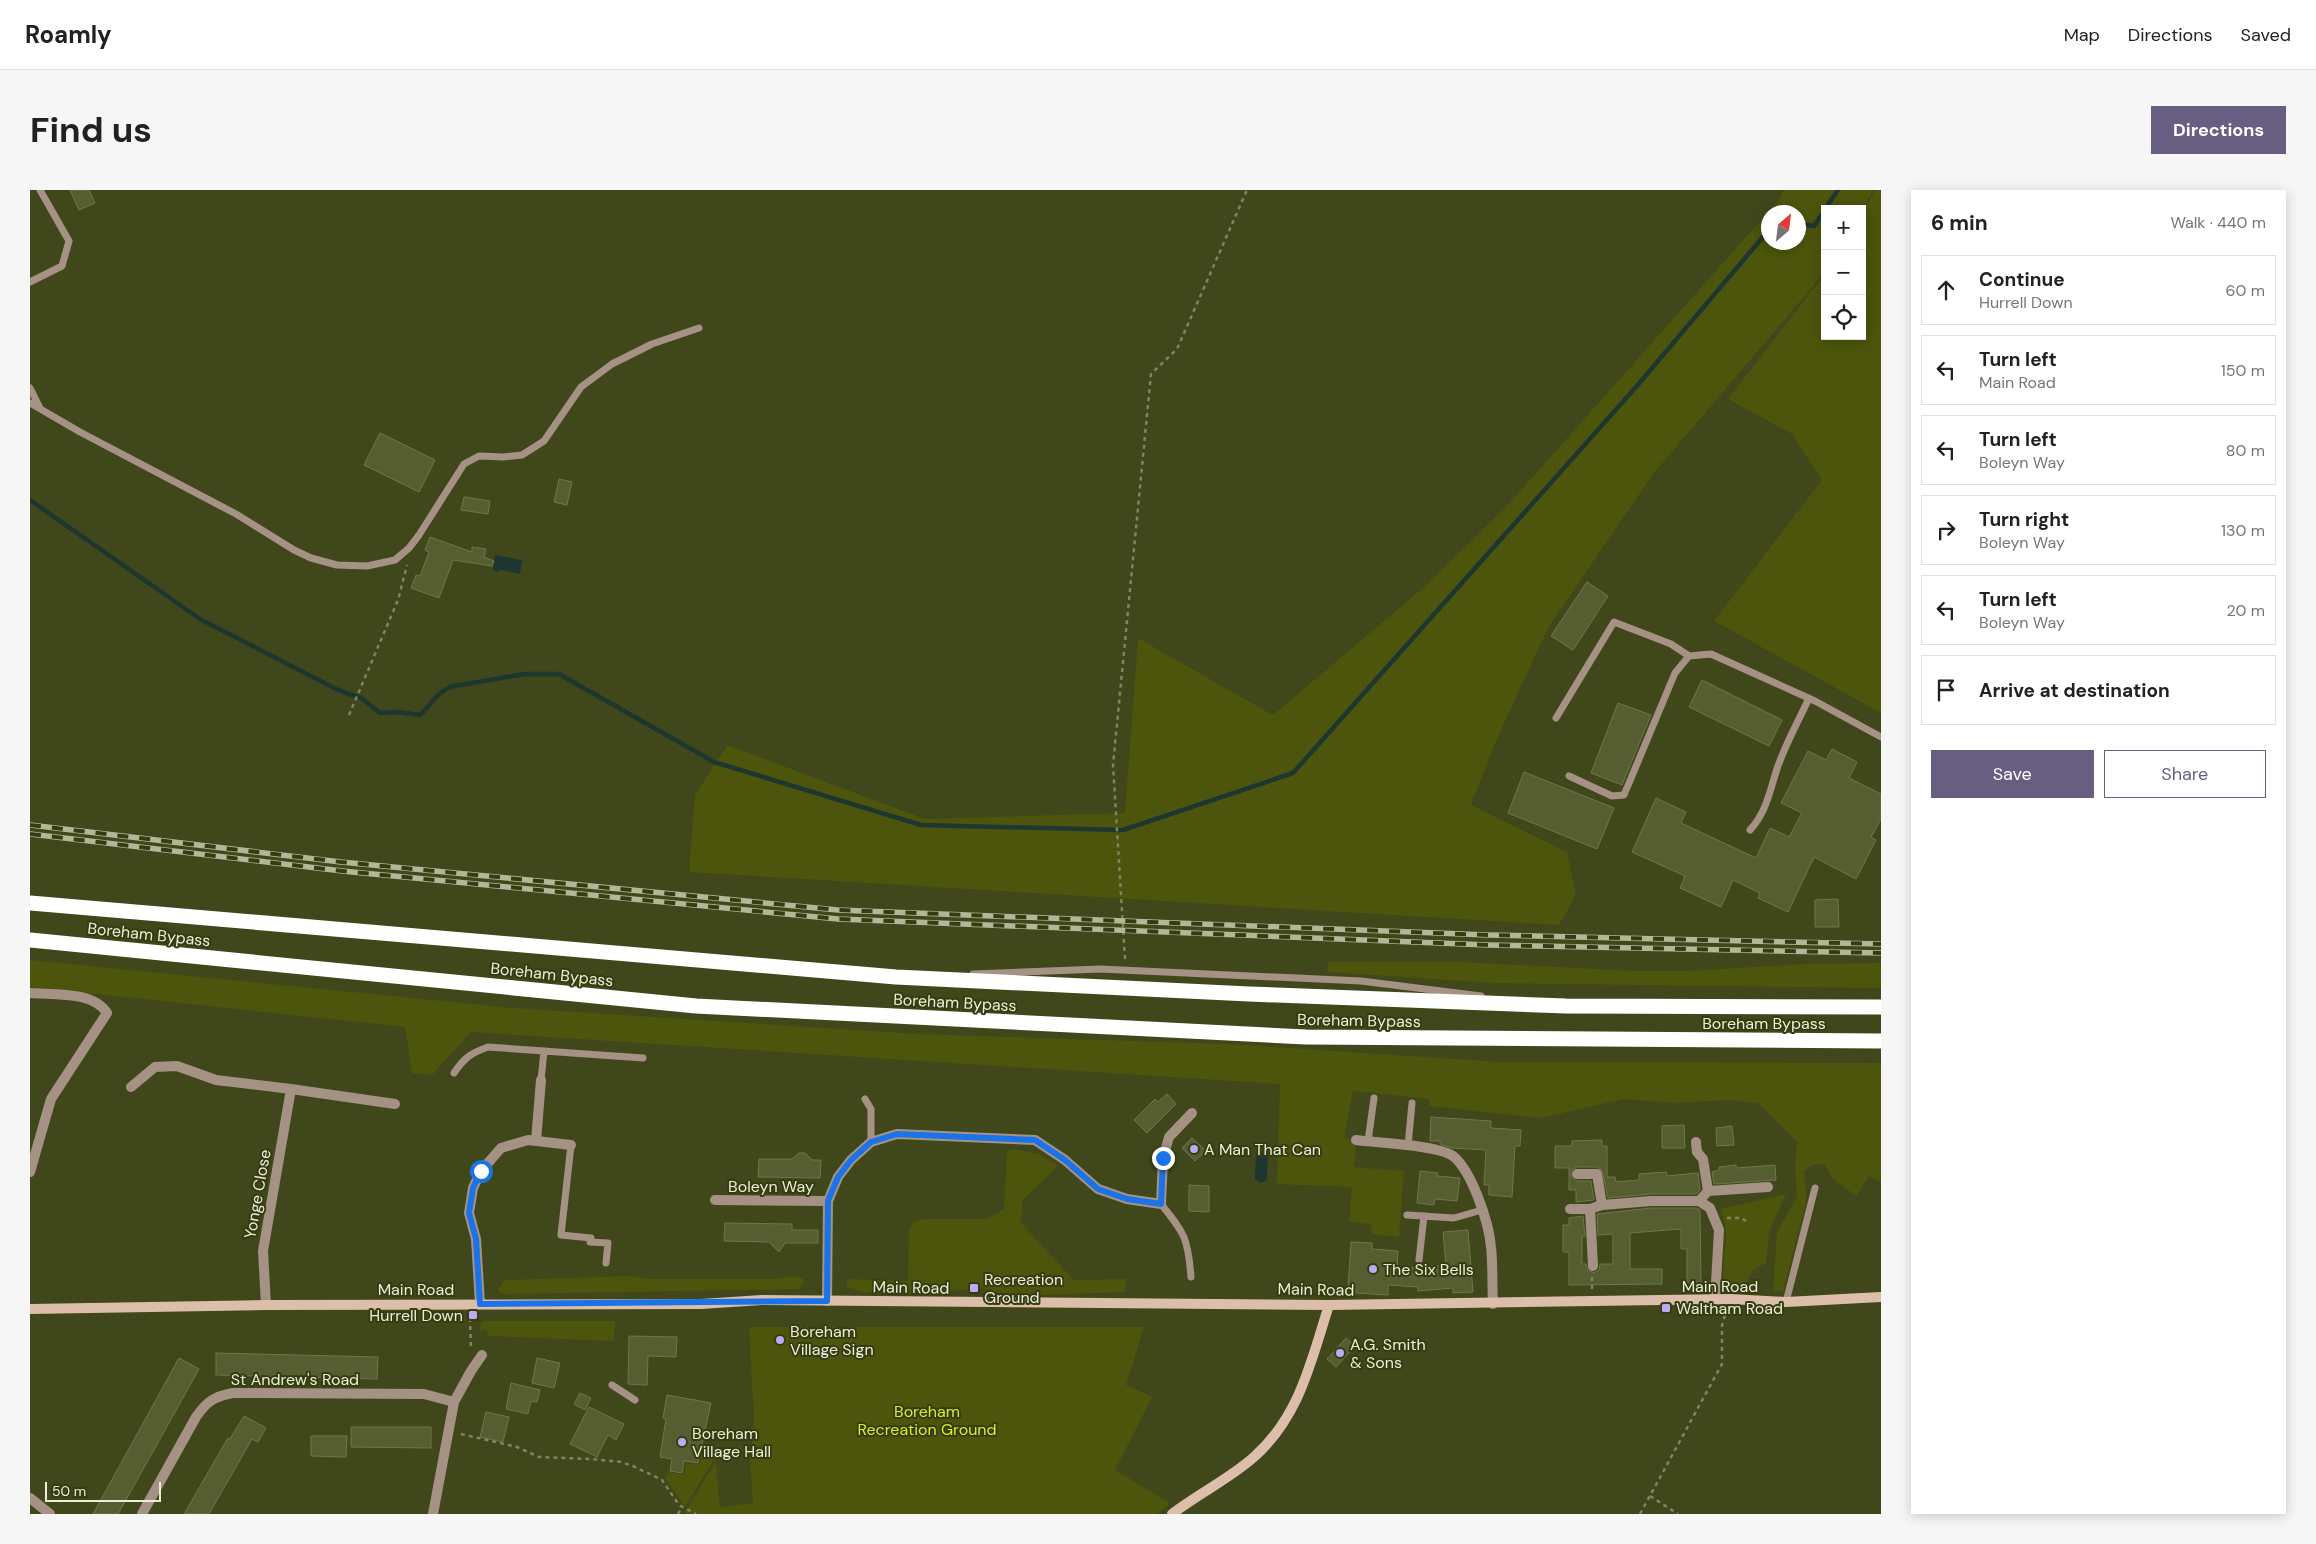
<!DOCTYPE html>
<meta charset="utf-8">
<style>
body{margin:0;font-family:"DM Sans",sans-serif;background:#f6f6f6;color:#202124}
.controls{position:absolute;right:15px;top:15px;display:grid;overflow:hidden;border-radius:0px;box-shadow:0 2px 12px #0003}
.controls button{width:45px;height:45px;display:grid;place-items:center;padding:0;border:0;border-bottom:1px solid #e0e0e0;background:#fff;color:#202124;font:25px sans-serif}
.compass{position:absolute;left:1731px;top:15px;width:45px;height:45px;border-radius:50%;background:#fff;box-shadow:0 2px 12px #0003;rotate:28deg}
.scale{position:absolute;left:15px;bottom:12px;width:116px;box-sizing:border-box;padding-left:5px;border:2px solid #e9eed6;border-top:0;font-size:14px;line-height:18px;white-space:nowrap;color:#e9eed6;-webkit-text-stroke:4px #363c10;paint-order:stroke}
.stop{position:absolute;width:15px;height:15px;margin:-11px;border:4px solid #1a73e8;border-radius:50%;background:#fff}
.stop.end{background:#1a73e8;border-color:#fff;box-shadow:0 1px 5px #0008}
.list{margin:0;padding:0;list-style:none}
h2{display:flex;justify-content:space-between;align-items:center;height:65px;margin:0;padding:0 20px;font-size:21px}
h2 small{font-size:16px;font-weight:400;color:#757577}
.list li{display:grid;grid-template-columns:32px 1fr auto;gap:15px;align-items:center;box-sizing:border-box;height:70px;margin:0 10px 10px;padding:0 10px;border:1px solid #e0e0e0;border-radius:0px}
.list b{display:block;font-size:19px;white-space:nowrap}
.list p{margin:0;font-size:16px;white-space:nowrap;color:#757577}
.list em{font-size:16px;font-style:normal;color:#757577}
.actions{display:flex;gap:10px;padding:15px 20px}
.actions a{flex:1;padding:11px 0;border:1px solid #675e82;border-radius:0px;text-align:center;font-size:18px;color:#675e82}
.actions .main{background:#675e82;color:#fff}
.icon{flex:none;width:28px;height:28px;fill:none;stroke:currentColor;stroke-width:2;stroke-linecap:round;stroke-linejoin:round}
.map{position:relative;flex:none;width:1851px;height:1324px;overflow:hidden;border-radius:0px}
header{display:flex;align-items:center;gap:30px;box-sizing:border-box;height:70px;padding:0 25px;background:#fff;border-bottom:1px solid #e0e0e0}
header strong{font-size:24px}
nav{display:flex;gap:28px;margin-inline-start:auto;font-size:18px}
.intro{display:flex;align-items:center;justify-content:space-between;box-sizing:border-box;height:120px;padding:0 30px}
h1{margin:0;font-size:35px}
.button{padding:12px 22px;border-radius:0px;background:#675e82;color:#fff;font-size:18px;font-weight:700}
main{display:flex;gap:30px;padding:0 30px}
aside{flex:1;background:#fff;border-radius:0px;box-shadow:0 2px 12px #0003}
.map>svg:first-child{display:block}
.green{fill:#4c550b;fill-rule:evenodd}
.water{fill:#1d3630}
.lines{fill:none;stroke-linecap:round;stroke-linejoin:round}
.stream{stroke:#1d3630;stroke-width:4.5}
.building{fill:#565d31;stroke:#6f774b}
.path{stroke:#7e8560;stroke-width:2.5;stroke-dasharray:4 4;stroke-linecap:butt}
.lane{stroke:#a59285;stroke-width:7}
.street{stroke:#a59285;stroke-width:10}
.secondary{stroke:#dcbeaa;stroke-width:10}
.highway{stroke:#fff;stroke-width:15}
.rail-casing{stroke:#b1b798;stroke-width:5.5}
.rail{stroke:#363c10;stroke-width:4;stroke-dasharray:11;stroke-linecap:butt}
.route{stroke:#1a73e8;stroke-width:6}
.poi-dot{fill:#bea9f5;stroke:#363c10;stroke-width:2}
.labels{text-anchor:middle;stroke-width:4;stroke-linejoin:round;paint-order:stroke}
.street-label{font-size:16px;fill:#e9eed6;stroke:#363c10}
.poi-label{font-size:16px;fill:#e9eed6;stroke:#363c10;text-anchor:start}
.park-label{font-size:16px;fill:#d8ee2d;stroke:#363c10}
</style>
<header>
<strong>Roamly</strong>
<nav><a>Map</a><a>Directions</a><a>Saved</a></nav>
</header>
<div class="intro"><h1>Find us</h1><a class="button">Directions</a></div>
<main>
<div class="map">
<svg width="1851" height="1324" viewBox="0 0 1851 1324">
<rect width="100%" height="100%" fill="#40471b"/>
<path class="green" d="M1754,0H1843L1832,22V19H1795V82L1623,284L1518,438L1466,551L1441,615L1537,662L1546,705L1529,735L659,682L665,605L697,555L895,629L1095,623L1108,448L1243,525L1394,397L1475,318L1749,10ZM1738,22H1768V52H1738Z
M1845,0H1851V523L1684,431L1792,290L1762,244L1698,209L1795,84V146H1832V24Z
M0,770L483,818L888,844L1200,854L1470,872L1851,873V992L1839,986L1826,1006L1803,989L1794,974H1784L1774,981L1777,1009L1753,1101H1743L1747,1042L1767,1007L1765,977L1767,952L1728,913L1697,910L1644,913L1594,909L1511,928L1400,916L1399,909L1323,901L1314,948L1326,950L1324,977L1374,981L1369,1047L1341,1044V1034L1319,1032L1322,997L1247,994L1250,894L441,842L402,885L382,883L375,837L0,797Z
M1298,772H1430L1604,781H1657L1776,774L1851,773V798L1464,793L1297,782Z
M984,959L1009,964L1028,976L993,1010L991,1033L1044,1090L1096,1089L1095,1102L983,1106L950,1098L887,1104L833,1102L817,1097L816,1089L878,1091L879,1040L884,1031L895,1029H957L974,1019L977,960Z
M1756,1004L1739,1042L1736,1074C1721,1077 1720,1085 1714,1098L1698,1096L1694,1092C1691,1066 1701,1045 1691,1019Z
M601,1086L620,1089H741L765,1086L775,1090L770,1099L472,1104L467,1100L475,1090Z
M454,1131H585L584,1151L459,1146L456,1140L449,1141L451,1133Z
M719,1137H1114L1096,1195L1122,1207L1085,1280L1140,1313L1127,1324H654L686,1271L690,1317L723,1313L720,1271L724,1230Z
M672,1261L685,1268L655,1317L635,1288L639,1282L654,1285L656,1273L670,1275Z"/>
<path class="water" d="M465,365L492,370L490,384L471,380L466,382L463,379Z
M1226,962L1238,963L1237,990L1231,993L1225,989Z"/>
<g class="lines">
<path class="stream" d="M1795,19L1808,0
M1768,33L1784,36L1795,20
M0,310L170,429L308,500L331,508L350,523L368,522L390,525C401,515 408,500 424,496L495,484H529L684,572L891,635L1093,640L1263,583L1606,197L1738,41"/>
</g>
<path class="building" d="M40,0H59L65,13L49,20Z
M350,243L405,270L389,302L334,275Z
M529,289L542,292L537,315L524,312Z
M434,307L460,311L458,324L431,320Z
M400,347L442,362V357L456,359L454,367L464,371L462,376L423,370L409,408L381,398L386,385L390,386L399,362L395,360Z
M1557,392L1578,406L1543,460L1521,446Z
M1672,490L1752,530L1739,556L1659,517Z
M1588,513L1621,525L1592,595L1561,583Z
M1802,559L1827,572L1819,588L1851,604V629L1841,647L1846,650L1826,689L1784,667L1758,722L1728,708L1730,703L1703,690L1691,717L1650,698L1655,686L1602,662L1626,608L1656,622L1651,633L1726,668L1740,638L1759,647L1772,623L1751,613L1778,561L1796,570Z
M1494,582L1584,618L1567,659L1478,623Z
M1808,709L1809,737H1785V710Z
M1137,904L1146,914L1117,943L1104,930L1125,909L1128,912Z
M1401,927L1461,931V938L1491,940L1490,956H1485L1482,1007L1459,1005V995H1454L1456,960L1422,958L1410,954V951H1400Z
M1654,935L1655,958H1632V936Z
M1702,936L1704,955L1687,956L1686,938Z
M1162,948L1176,961L1165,971L1152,958Z
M1572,950V956H1577V987H1585L1586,992L1609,990V984L1636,982L1637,986L1668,983L1670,1000L1666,1004H1621L1578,1008L1572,980L1567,977H1547L1541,980V987L1547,991H1561L1564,1010L1546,1012V1000H1539V978H1525V956H1542V951Z
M769,963H775L782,970H791L790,988L728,987L729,969H762Z
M1706,975V978L1745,975L1746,990L1684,994L1682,982L1689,980V977Z
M1390,981L1408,983L1407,986L1430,988L1427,1011L1405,1009L1404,1015L1387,1013Z
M1159,995L1179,996V1022L1159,1021Z
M1621,1018H1667L1670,1020L1671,1093H1657V1059H1651V1039L1600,1043V1079H1632V1094L1539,1095V1062H1533V1035H1539V1028L1553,1026L1555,1046L1552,1047V1074H1556L1558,1080L1564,1083L1569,1080L1570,1074H1583V1044L1568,1045L1567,1024Z
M695,1033L762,1034V1040H788V1053H755L749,1062L739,1052L694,1051Z
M1438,1040L1443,1102L1423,1103V1098L1388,1101V1097L1358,1095V1105L1326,1103V1099L1318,1098L1321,1052L1342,1053V1059L1368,1061L1367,1079L1416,1075L1413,1042Z
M599,1146L647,1147L646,1167L618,1166L617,1195L598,1194Z
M1316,1148L1325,1156L1306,1177L1297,1169Z
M186,1163L348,1167L347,1189L186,1185Z
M149,1168L169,1179L130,1249L88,1324H63Z
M507,1168L530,1173L524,1198L502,1193Z
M481,1193L510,1200L507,1212L501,1211L498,1224L476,1219Z
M550,1203L561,1208L555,1220L544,1214Z
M637,1205L681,1213L668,1273L654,1271L652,1283L640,1281L642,1269L630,1267L636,1229L633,1228Z
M559,1217L594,1234L586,1250L578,1245L567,1267L540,1254Z
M456,1222L479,1227L473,1252L450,1247Z
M214,1226L236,1238L228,1252L222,1249L179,1324H154L198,1248L200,1249Z
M321,1237H401V1258L321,1257Z
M281,1246H317L316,1267L281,1266Z"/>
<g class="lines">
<path class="path" d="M319,525L368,410L377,375
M1095,769L1083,575L1121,184L1147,159L1217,0
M1697,1028H1711L1718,1032
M1562,1099V1087
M440,1128L441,1159
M431,1244L487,1257L509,1267L561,1269L591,1272L603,1276L632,1290L649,1315L666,1324
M1620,1306L1648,1324
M648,1324L652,1317
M1610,1324L1692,1174V1135L1696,1122"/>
<path class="lane" d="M0,92L32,76L39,51L10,0
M0,198L10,218
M0,213L50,242L206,324L264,360L281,368L307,375L337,376L365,370L379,358L389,345L434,274L449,266L473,267L492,265L514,251L551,197L582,174L622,154L669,138
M1526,528L1584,432L1641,454L1659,466
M1539,586L1582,606L1594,605L1645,483L1659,466L1681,464L1785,511L1851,547
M1720,640C1737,622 1740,599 1748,576C1756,553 1769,530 1779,508
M943,784L1070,779L1331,791L1451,806
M424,883C434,868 441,863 458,857L613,868
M511,890L514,861
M835,909L841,919V952
M1338,951L1344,908
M541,955L531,1045L561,1048L560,1052L578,1053L576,1073
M1378,956L1382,913
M1131,1014C1155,1044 1158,1048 1161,1087
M1377,1025L1424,1028L1452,1020
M1389,1070L1394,1026
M1756,1112L1785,998
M582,1195L605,1210"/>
<path class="street" d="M0,803C24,805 63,801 77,823L21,909L0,982
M101,897L125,877L147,876L186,890L261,899L233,1061L236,1115
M261,899L365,914
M1326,950C1347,953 1408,955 1423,966C1442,981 1459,1033 1461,1057C1463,1075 1462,1095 1463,1114
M506,951L511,890
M1666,952L1667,962L1673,969L1678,1001
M1547,984H1567L1572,1015
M685,1010L798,1011
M1669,1011L1678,1001L1738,997
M1540,1019H1560L1572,1015L1621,1011H1669L1680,1018L1689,1040L1685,1110
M1560,1019L1563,1076
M797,1111L798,1011L808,987L821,970L841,952L867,944L1005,950L1035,970L1068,999L1097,1009L1131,1014L1133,968L1139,947L1162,923
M450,1114L446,1049L439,1023L443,998L451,981L471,958L498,950L541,955
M0,1308L20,1324
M112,1324L166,1227C177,1211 185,1206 203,1203L394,1204L424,1212
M403,1324L424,1212L441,1181L452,1165"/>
<path class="secondary" d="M0,1119L236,1115L671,1114L732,1110L1299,1115L1700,1109L1756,1112L1851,1107
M1142,1324C1168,1304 1199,1289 1224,1267C1270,1226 1281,1171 1299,1115"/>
<path class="highway" d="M0,713L866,787L1219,804L1536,816L1851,817
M0,750L666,816L1276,847L1851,851"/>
<g class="rail-casing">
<path id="rail" d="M0,635L311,672L808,720L1458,745L1851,754
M0,644L312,681L808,729L1458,755L1851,763"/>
</g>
<use href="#rail" class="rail"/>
</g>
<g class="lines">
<path class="route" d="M451,981L443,998L439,1023L446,1049L450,1114L797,1111L798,1011L808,987L821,970L841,952L867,944L1005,950L1035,970L1068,999L1097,1009L1131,1014L1133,968"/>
</g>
<g class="poi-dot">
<circle cx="1164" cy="959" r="5"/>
<circle cx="1343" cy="1079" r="5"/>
<rect x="939" y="1093" width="10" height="10" rx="2.5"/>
<rect x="1631" y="1113" width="10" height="10" rx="2.5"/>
<rect x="438" y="1120" width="10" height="10" rx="2.5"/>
<circle cx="750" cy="1150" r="5"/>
<circle cx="1310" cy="1163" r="5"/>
<circle cx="652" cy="1252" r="5"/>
</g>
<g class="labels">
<g class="street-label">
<text transform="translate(119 744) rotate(6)" y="6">Boreham Bypass</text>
<text transform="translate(522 784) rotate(6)" y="6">Boreham Bypass</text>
<text transform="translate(925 812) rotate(3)" y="6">Boreham Bypass</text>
<text transform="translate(1329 830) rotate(1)" y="6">Boreham Bypass</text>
<text x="1734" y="839">Boreham Bypass</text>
<text x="741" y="1002">Boleyn Way</text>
<text transform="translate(227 1004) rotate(-80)" y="6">Yonge Close</text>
<text x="1690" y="1102">Main Road</text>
<text transform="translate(881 1097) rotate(1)" y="6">Main Road</text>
<text x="386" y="1105">Main Road</text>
<text transform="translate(1286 1099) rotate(1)" y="6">Main Road</text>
<text x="265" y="1195">St Andrew's Road</text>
</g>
<g class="poi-label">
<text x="1174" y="965">A Man That Can</text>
<text x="1353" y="1085">The Six Bells</text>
<text x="954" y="1095">Recreation<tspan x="954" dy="18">Ground</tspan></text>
<text x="1646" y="1124">Waltham Road</text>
<text x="433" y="1131" text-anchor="end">Hurrell Down</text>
<text x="760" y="1147">Boreham<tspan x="760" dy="18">Village Sign</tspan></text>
<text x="1320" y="1160">A.G. Smith<tspan x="1320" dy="18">&amp; Sons</tspan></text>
<text x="662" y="1249">Boreham<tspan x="662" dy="18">Village Hall</tspan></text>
</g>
<g class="park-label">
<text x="897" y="1227">Boreham<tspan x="897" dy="18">Recreation Ground</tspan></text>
</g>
</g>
</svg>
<div class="controls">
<button>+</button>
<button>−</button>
<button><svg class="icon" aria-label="locate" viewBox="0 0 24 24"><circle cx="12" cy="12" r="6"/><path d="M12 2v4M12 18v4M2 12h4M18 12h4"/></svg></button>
</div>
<svg class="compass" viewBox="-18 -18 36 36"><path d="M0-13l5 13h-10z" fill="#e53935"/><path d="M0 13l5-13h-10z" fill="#757577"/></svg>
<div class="scale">50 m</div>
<div class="stop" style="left:451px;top:981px"></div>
<div class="stop end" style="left:1133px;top:968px"></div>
</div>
<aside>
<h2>6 min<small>Walk · 440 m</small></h2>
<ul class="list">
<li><svg class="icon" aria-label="ahead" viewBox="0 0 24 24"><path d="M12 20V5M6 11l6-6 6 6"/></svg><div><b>Continue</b><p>Hurrell Down</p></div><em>60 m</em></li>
<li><svg class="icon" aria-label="left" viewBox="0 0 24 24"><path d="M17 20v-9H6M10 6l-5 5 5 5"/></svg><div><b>Turn left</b><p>Main Road</p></div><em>150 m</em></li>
<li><svg class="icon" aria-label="left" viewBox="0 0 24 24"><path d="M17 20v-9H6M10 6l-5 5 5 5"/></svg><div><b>Turn left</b><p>Boleyn Way</p></div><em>80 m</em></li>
<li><svg class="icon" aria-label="right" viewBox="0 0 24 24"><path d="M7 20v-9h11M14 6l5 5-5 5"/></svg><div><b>Turn right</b><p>Boleyn Way</p></div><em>130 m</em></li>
<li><svg class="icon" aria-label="left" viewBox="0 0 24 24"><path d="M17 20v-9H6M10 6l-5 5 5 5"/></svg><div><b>Turn left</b><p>Boleyn Way</p></div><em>20 m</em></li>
<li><svg class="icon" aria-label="arrive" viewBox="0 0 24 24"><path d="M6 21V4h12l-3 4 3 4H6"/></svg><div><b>Arrive at destination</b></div></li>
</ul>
<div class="actions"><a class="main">Save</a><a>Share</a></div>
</aside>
</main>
